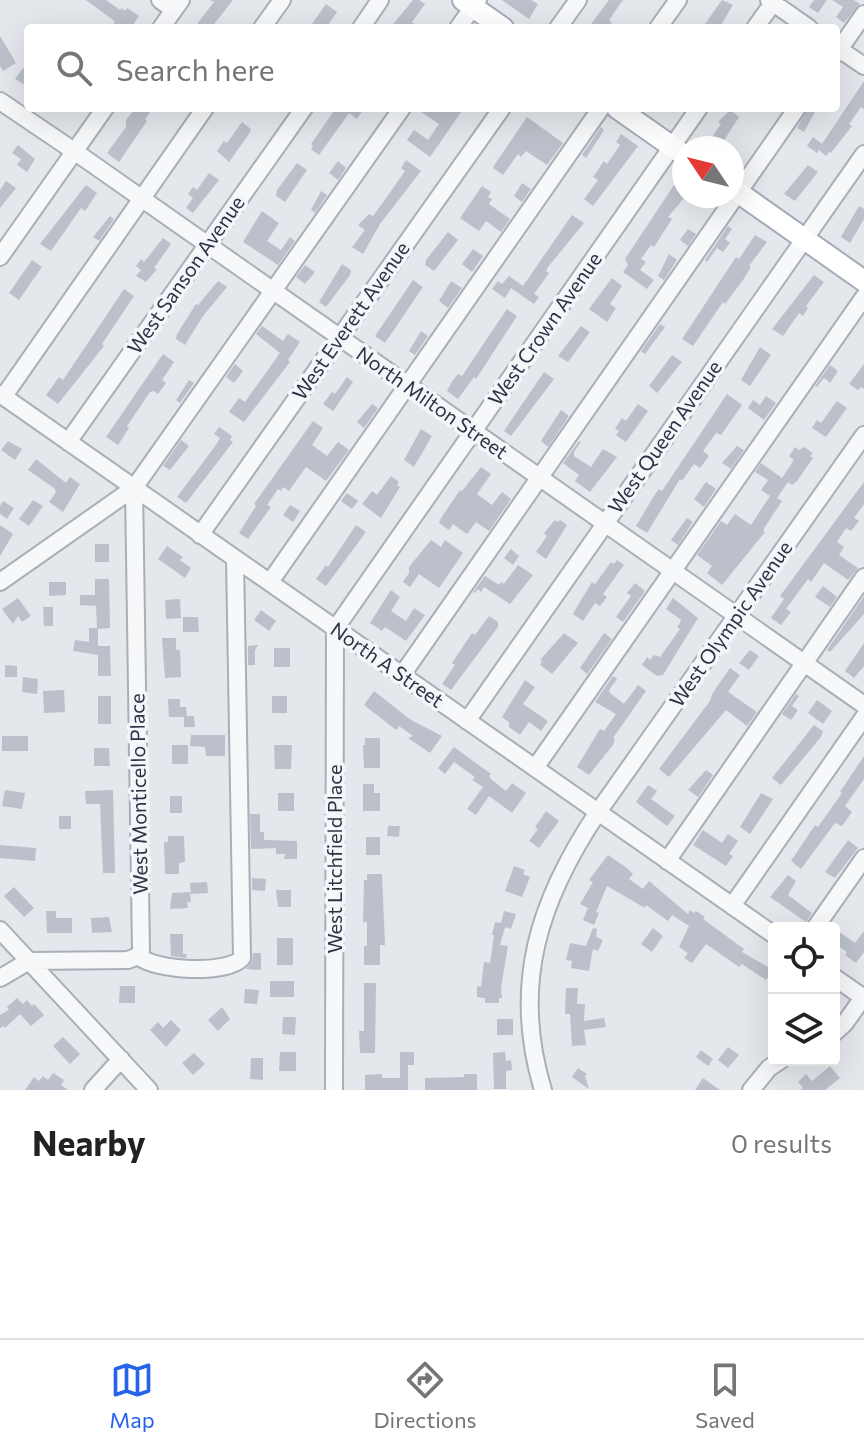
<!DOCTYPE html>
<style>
body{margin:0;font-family:Commissioner,sans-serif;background:#f6f6f6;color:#222}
.controls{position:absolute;right:24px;bottom:24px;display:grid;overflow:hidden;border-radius:8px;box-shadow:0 8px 32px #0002}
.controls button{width:72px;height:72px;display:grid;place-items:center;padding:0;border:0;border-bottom:2px solid #e0e0e0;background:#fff;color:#222;font:40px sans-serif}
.compass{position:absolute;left:672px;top:136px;width:72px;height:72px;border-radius:50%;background:#fff;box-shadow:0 8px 32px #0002;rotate:305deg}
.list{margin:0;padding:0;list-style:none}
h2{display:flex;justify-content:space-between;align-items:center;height:104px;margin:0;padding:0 32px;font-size:34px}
h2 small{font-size:26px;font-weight:400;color:#767676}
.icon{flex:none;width:44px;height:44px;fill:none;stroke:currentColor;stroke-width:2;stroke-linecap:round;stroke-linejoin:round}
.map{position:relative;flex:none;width:864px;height:1090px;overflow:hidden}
.search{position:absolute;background:#fff;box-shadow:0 8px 32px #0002;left:24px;right:24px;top:24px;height:88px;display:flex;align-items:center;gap:20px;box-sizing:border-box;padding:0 28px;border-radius:8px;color:#767676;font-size:30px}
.sheet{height:248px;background:#fff}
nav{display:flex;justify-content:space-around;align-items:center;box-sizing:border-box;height:112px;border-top:2px solid #e0e0e0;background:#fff;font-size:22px;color:#767676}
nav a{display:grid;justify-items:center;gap:4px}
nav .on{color:#2563eb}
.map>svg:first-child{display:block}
.building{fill:#bbc0ca}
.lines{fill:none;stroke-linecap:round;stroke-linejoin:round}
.minor-casing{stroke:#a9aeb7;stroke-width:20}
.major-casing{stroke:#a3abb8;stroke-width:24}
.minor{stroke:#f7f8fa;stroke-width:16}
.major{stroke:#fff;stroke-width:20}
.labels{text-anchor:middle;stroke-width:7;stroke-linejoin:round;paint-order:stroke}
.street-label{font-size:20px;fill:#2b3445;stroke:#f4f6f9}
</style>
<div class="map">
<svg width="864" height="1090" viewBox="0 0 864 1090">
<rect width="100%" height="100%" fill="#e4e7ec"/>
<path class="building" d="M86,0H106L120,10L122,8L125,11L127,8L139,16L131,28H111L115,22L113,20Z
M210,0H233L211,28H194L214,2Z
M413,0H419L425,4L412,22L420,28H390Z
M502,0H531L538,4L529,19Z
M609,0H623L609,20L612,22L608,28H588Z
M722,0L733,5L719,28H702Z
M814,0H827L818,13L809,7Z
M832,0H854L860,4L844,23L836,17L843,7Z
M326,4L337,12L326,28H309Z
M0,36L16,63L3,71L0,66Z
M23,68L28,71V87L15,79Z
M864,81V109L861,107L849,124L852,126L831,153L829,152L826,156L819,150L817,153L807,146L813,137L822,144Z
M135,108H153L145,119L147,121L119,162L107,153L126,127V120Z
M336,108H364L357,119L349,113L319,155L311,149L313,146L311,144Z
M415,108H464L430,157L407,140L414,130L428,140L439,124Z
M808,108H817L804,132L797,128Z
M730,110L739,117L719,148H716L708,143L721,124L718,122Z
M527,117L563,143L547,165L526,151L521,157L518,154L503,175L493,168L495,164Z
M242,122L251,129L249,134L229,162L217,151L224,141L227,143Z
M601,127L604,130L586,158L582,155Z
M621,134L638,146L593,206L584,199L598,180L593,177L604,161L607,164L620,145L616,142Z
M18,145L35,159L27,172L17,165L21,159L12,153Z
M406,160L421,171L380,224L363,254L352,247L365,230L358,225L369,214L373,216L384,201L405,171L401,168Z
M338,161L346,168L338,180L329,173Z
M297,163L307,170L285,202L276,196L277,190Z
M808,165L818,172L795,201L784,194Z
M209,173L219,180L193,213L186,208L193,198L188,194L193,187L197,190Z
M6,181L16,188L0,208V190Z
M676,182L684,188V198L668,217L672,219L654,247L651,245L641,259L646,262L640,270L654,280L647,289L623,272L628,265L625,259Z
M522,183L531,189L522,202L514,196Z
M86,185L97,193L85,211L81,208L51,251L40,244Z
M482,186L491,192L488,197L492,199L489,204L510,219L501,232L486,221L479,231L460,218Z
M321,191L327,195L315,213L311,210Z
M859,206L864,209V219L850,243L841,237Z
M262,211L279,223L267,241L281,250L290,237L295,241L278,265L243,242Z
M572,215L584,223L548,267L546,271L549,273L534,294L539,297L534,304L511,288L505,298L492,289L498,281L502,284L509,276L523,286Z
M110,216L114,219L99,241L93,237Z
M728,226L732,229L725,239L730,243L723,252L717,248L707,262L705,260Z
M688,229L696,234L688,246L680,240Z
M448,232L458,240L434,271L425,265L426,260Z
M755,235L767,242L749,266L751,267L743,280L725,304L723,302L693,346L682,339L736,257L739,259Z
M163,238L171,244L154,268L157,269L146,282L136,276L141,270L136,266L141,259L144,262Z
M473,249L483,256L472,272L462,264Z
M669,254L677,260L664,280L658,276Z
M32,260L42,267L19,300L9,293Z
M342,264L351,270L350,275L326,307L319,302Z
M305,265L315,272L305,284L296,277Z
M814,275L824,282L806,306L808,308L803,316L799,313L783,336L772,329Z
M612,278L622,286L610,304L616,308L607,322L589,309Z
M413,280L423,287L385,343L375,336Z
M218,281L227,287L203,316L185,345L176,339L177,334L196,304L198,305Z
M451,281L462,288L448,308L439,301Z
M124,289L134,296L102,344L104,346L58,404L46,395L59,377L63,380Z
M507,309L517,316L476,379L474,377L458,399L447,391L453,380L458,374L462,376Z
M660,324L665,327L645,354L641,351Z
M262,326L283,341L288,334L300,342L288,360L290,362L244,422L229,412L239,398L245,402L280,353L256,334Z
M581,326L590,332L568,362L558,356Z
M421,331L428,336L415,355L409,351Z
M760,347L771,355L750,386L741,380Z
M163,354L174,362L162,380L166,383L158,394L154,391L150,392L127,426L129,428L118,445L106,437Z
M672,355L682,362L657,393L649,386Z
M235,364L243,371L234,383L226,377Z
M864,364V389L861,387L858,390L849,384Z
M830,365L838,371L830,383L824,378L817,387L815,386Z
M544,372L554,379L511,436L504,431Z
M347,377L353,382L333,411L323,404L332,392L335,394Z
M189,380L194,383L180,403L176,400Z
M727,394L742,405L721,435L716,433L703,451L709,456L700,468L694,464L682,481L680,479L647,533L636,526L654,496L659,489L662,491Z
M766,396L776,403L764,420L748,408L753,400L760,405Z
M837,401L847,408L826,437L812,428L817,420L821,423Z
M372,404L378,408L364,428L357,422Z
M638,404L648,411L626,442L616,435L619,431L615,429L622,418L626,421Z
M561,410L569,416L548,447L541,441Z
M313,421L323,428L312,445L327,456L338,442L349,450L326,481L306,467L289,491L283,487L281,491L278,489L267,505L271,507L248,539L239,533L256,506L254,504Z
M219,427L232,436L230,440L233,442L186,503L177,497L216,445L220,438L214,434Z
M421,429L432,436L414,467L404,460Z
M181,440L189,446L170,470L163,466Z
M8,441L22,449L15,460L1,450Z
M579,441L581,442L574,452V456L591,467L603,449L617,457L590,492L575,481L579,475L563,463Z
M737,446L744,450L731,469L722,463Z
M795,447L799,450L804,447L813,453L810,456L813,458L797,481L792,485L788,482L777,498L782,501L763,530L765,532L722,585L707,573L712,566L697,555L721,521L727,525L735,514L751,525L770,496L761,490L768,480L755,472L761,463L782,478L794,460L789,456Z
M36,459L66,483L70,477L80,484L63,512L49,502L56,492L54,488L28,470Z
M481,467L491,474L477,494L492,505L502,492L511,499L489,531L476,522L467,534L453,524L449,530L439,523L441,518L460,490L462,491Z
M391,476L399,482L397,485L400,487L381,518L362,504L372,491L377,495Z
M706,482L716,489L704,507L694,499Z
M864,482V504L854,518L859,521L851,531L846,528L837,542L844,547L839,555L858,568L848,580L824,563L811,582L808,579L786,609L791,612L781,625L771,618L784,599L780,596Z
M347,493L358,501L352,509L341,501Z
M33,500L43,506L29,526L19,519Z
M3,501L14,508L7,519L0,514V506Z
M290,505L300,511L293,522L283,515Z
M687,518L693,522L678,545L671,540Z
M555,520L558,522L560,520L567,525L546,559L536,552L547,536L544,533Z
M0,525L13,534L0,556Z
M356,525L366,532L326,586L316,579L326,565L328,567Z
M431,540L441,547L445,540L463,553L439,588L419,574L410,587L403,582L409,573V567Z
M95,544H109V562H95Z
M167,546L183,557L180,560L191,568L185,578L158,559Z
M511,549L519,556L513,565L504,558Z
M617,560L624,565L603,594L607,597L600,606L595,603L583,621L573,614L575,610L592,582L595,584L611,562L614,564Z
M518,565L533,575L510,604L484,587L481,592L478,589L475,593L473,592L485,576L499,585L501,582L504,584Z
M95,579H109L110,628L98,629V646H110L111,676H98V655L73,651L75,640L89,642V628H97L96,606L80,605V595H95Z
M49,582H66V595L49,596Z
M635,583L645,591L623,622L616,617L631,596L627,593Z
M823,586L837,597L830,607L815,597Z
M391,590L400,597L391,611L406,621L414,608L425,615L406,641L385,627L382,631L370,623Z
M864,596V614L830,652L827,650Z
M18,598L31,616L22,622L18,616L13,624L2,609Z
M673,598L698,618L663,675L657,676L642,665L647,657L650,660L654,655L660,657L680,629L677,627L681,621L680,619L666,609Z
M180,599L181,618L166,619L165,600Z
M43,607H53V626H44Z
M261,610L276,621L269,631L254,620Z
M489,616L498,622V627L451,690L442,684L455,665L452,663L472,633L475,635Z
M183,617H198L199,632H183Z
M564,633L578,643L552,674L540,665L542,661L540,660Z
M604,633L612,639L587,674L580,668Z
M162,638H176V650H180L181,677L165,678Z
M864,643V666L854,678L845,671Z
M258,645L255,650V665H248V646Z
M274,648H290V667H274Z
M750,650L759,656L749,670L739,663Z
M5,665L17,666V677H5Z
M730,668L740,675L728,692L757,712L747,726L726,710L669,777L659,769L710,701L712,694Z
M613,676L617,679L609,690L610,693L624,704L638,685L646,691L613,738L615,739L613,745L589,775L577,767L600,729L604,731L616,714L595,702Z
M23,677L38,679L37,694L22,692Z
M525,680L535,687L523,704L548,721L541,731L529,722L520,735L509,727V722L502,717Z
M64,690L65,712L44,713L43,691Z
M374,691L411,720L442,736L430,753L408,738L413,736L399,726L396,730L364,705Z
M796,694L799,696L792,706L798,710L791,720L782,714Z
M98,696H111V724H98Z
M272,696H287V713H272Z
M168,699H180V707H186L187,716H194L195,727H184V717H169Z
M817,700L832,711L823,724L808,713Z
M814,725L823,731L821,737L781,785L772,778Z
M191,735H225V756H206L205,747L190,746Z
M2,736H28V751H2Z
M365,738H380V768H364L363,745H365Z
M172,745H188V764H172Z
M274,745H292L291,769H275Z
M454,747L491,774L489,776L492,780L506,791L512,783L526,793L512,813L489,796L476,815L467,809L483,787L472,780L475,777L454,762L445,774L438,768Z
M94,748H109L110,766H94Z
M864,756V779L845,806L852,812L842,826L835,823L801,869L791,861L815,825L818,827L842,793L840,792Z
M706,770L713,775L698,797L688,790Z
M363,784H374V793H380V811H363Z
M648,785L657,791L651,799L675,816L667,826L636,802Z
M5,790L25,793L22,809L2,806Z
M113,790L115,873H103L100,804H86L85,791Z
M278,793H294V811H278Z
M761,793L773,799L750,834L740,827Z
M170,796H182V813H170Z
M546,811L559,821L539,848L529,841L538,829L535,827Z
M250,814H260V832H264V840L297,841V859H284L285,854H276V848L251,849Z
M59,816H71V829H59Z
M388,826H400L399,837L387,836Z
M703,830L722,843L728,834L738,841L729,854L733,856L726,866L693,845Z
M168,836H184L185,862L179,863V874H165L164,842H168Z
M366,837H380V855H366Z
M848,840L858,848L835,878L825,872Z
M0,845L36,848L35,861L0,858Z
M608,855L627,868L633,874L629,879L643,889L649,881L688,914L690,910L694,913L696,911L705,917L703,919L744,949L742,952L773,970L766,980L742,964L739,967L706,944L692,963L684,958L688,953L679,947L689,926L672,915L668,921L646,905L645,908L607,886L596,912L599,913L594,925L583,920L588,908L580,904L593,882L589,880Z
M514,866L525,870L523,874L530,877L522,897L505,891Z
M367,874H382L385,945H380V965H364V946H367V922H363L364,880H367Z
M788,875L796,881L788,895L812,913L806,922L770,897Z
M252,878L266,879L265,891L252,890Z
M207,882L208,893L191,894L190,883Z
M14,887L34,908L24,917L4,896Z
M276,890H291V907H278Z
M190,892L191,902H187L188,908L170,909L172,893Z
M46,911H56V918H72V933H47Z
M504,911L516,914L511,929L505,927L500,945L508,946L501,988L502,998H499V1003H485V998L477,997V986L481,987L484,962L490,963L494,935H492L495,922L501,923Z
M109,917L112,932L92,933L91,918Z
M593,928L597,929L596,937L603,940L598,951L593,949L589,971L571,968L572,961L566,960L570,943L586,946Z
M653,928L663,936L652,952L641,944Z
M834,928L855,943L864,931V952L856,963L845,955L847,952L834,943Z
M170,934H183V954H187L186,958L171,956Z
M277,938H293V965H277Z
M253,953H261V970L246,969L252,962Z
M270,981H294V997H270Z
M364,983H376L375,1053H360L359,1031H364Z
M120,986H135V1003H119Z
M566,988H578L577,1004H585L584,1021L604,1018L606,1027L584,1030L586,1045L572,1046L570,1014H565Z
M245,989L259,990L257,1004L244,1003Z
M17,998L23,1004L27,1000L32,1006L34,1004L44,1015L31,1026L20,1014L5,1028L4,1026L0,1028V1015L9,1010L7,1007Z
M222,1007L230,1019L218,1031L208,1020Z
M283,1017H296L295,1035L282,1034Z
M497,1019H513V1035H497Z
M171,1020L181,1030L166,1047L150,1030L158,1022L163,1028Z
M63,1037L80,1054L70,1064L53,1046Z
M728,1047L739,1055L728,1068L718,1060Z
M701,1050L713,1059L708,1066L696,1057Z
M280,1052H296V1071H279Z
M400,1052H414V1065H408V1090H365V1075L382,1074V1078H400Z
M505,1052L506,1061L511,1060L512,1070L506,1071V1089H494L493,1053Z
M194,1053L205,1064L193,1075L182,1063Z
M251,1058H263V1080L250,1079Z
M830,1066L840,1078L825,1090H800L803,1088L798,1082L806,1074L812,1081Z
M578,1068L587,1074L585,1076L589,1089L572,1077Z
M53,1073L64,1080L61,1085L68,1090H25L34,1077L39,1081L43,1076L48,1080Z
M464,1074H477V1090H425V1078L464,1077Z
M703,1078L720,1090H695Z"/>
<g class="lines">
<g class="minor-casing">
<path id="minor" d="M160,0L174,10
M769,0L809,28
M161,28L181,0
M262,28L282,0
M361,28L380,0
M458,28L478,0
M558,28L578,0
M658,28L678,0
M755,28L775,0
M836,47L864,66
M836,54L864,14
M0,101L74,151L864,705
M0,257L105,108
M0,394L774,935
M4,396L205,108
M68,442L304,108
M200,535L502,108
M0,582L134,488L402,108
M270,582L601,108
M402,675L797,108
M467,721L864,154
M535,768L864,297
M667,861L864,577
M732,906L864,717
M815,928L864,858
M0,930L149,1090
M138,956C155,971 227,975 242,958L235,559
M834,977L864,998
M0,978L29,961L128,960L138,956L141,951L134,488
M834,1033L845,1023L864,996
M93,1090L121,1059
M334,1090L335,629L699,108
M543,1090C511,985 539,900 598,812L864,435
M751,1090L769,1068L781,1060"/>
</g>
<g class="major-casing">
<path id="major" d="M463,0L503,28
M617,108L684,155
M732,188L864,281"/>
</g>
<use href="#minor" class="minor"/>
<use href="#major" class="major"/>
</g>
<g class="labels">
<g class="street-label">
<text transform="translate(186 275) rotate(-55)" y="7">West Sanson Avenue</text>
<text transform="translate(351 321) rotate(-55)" y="7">West Everett Avenue</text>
<text transform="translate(545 329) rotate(-55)" y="7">West Crown Avenue</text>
<text transform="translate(432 403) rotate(35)" y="7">North Milton Street</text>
<text transform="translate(665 437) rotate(-55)" y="7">West Queen Avenue</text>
<text transform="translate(731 624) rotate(-55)" y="7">West Olympic Avenue</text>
<text transform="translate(387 665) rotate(35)" y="7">North A Street</text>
<text transform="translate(139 794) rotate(-91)" y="7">West Monticello Place</text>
<text transform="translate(335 859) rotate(-90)" y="7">West Litchfield Place</text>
</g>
</g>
</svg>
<div class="controls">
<button><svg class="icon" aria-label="locate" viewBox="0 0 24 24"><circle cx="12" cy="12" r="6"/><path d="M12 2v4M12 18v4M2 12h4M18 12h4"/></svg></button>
<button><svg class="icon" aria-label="layers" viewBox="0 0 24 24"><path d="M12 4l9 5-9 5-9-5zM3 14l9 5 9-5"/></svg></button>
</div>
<svg class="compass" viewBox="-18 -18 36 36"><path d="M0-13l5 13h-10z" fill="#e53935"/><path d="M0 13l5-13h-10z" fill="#767676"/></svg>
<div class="search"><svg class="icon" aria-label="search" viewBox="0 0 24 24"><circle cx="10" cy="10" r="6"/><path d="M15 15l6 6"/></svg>Search here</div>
</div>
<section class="sheet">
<h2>Nearby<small>0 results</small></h2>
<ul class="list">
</ul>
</section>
<nav>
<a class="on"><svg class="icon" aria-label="map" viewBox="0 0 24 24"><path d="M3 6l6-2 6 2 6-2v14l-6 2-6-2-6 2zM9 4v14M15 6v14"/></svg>Map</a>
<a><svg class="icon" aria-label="directions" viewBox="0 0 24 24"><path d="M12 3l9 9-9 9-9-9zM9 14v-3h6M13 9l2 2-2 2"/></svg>Directions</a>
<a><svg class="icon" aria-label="saved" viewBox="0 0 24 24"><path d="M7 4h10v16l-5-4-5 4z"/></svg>Saved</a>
</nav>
